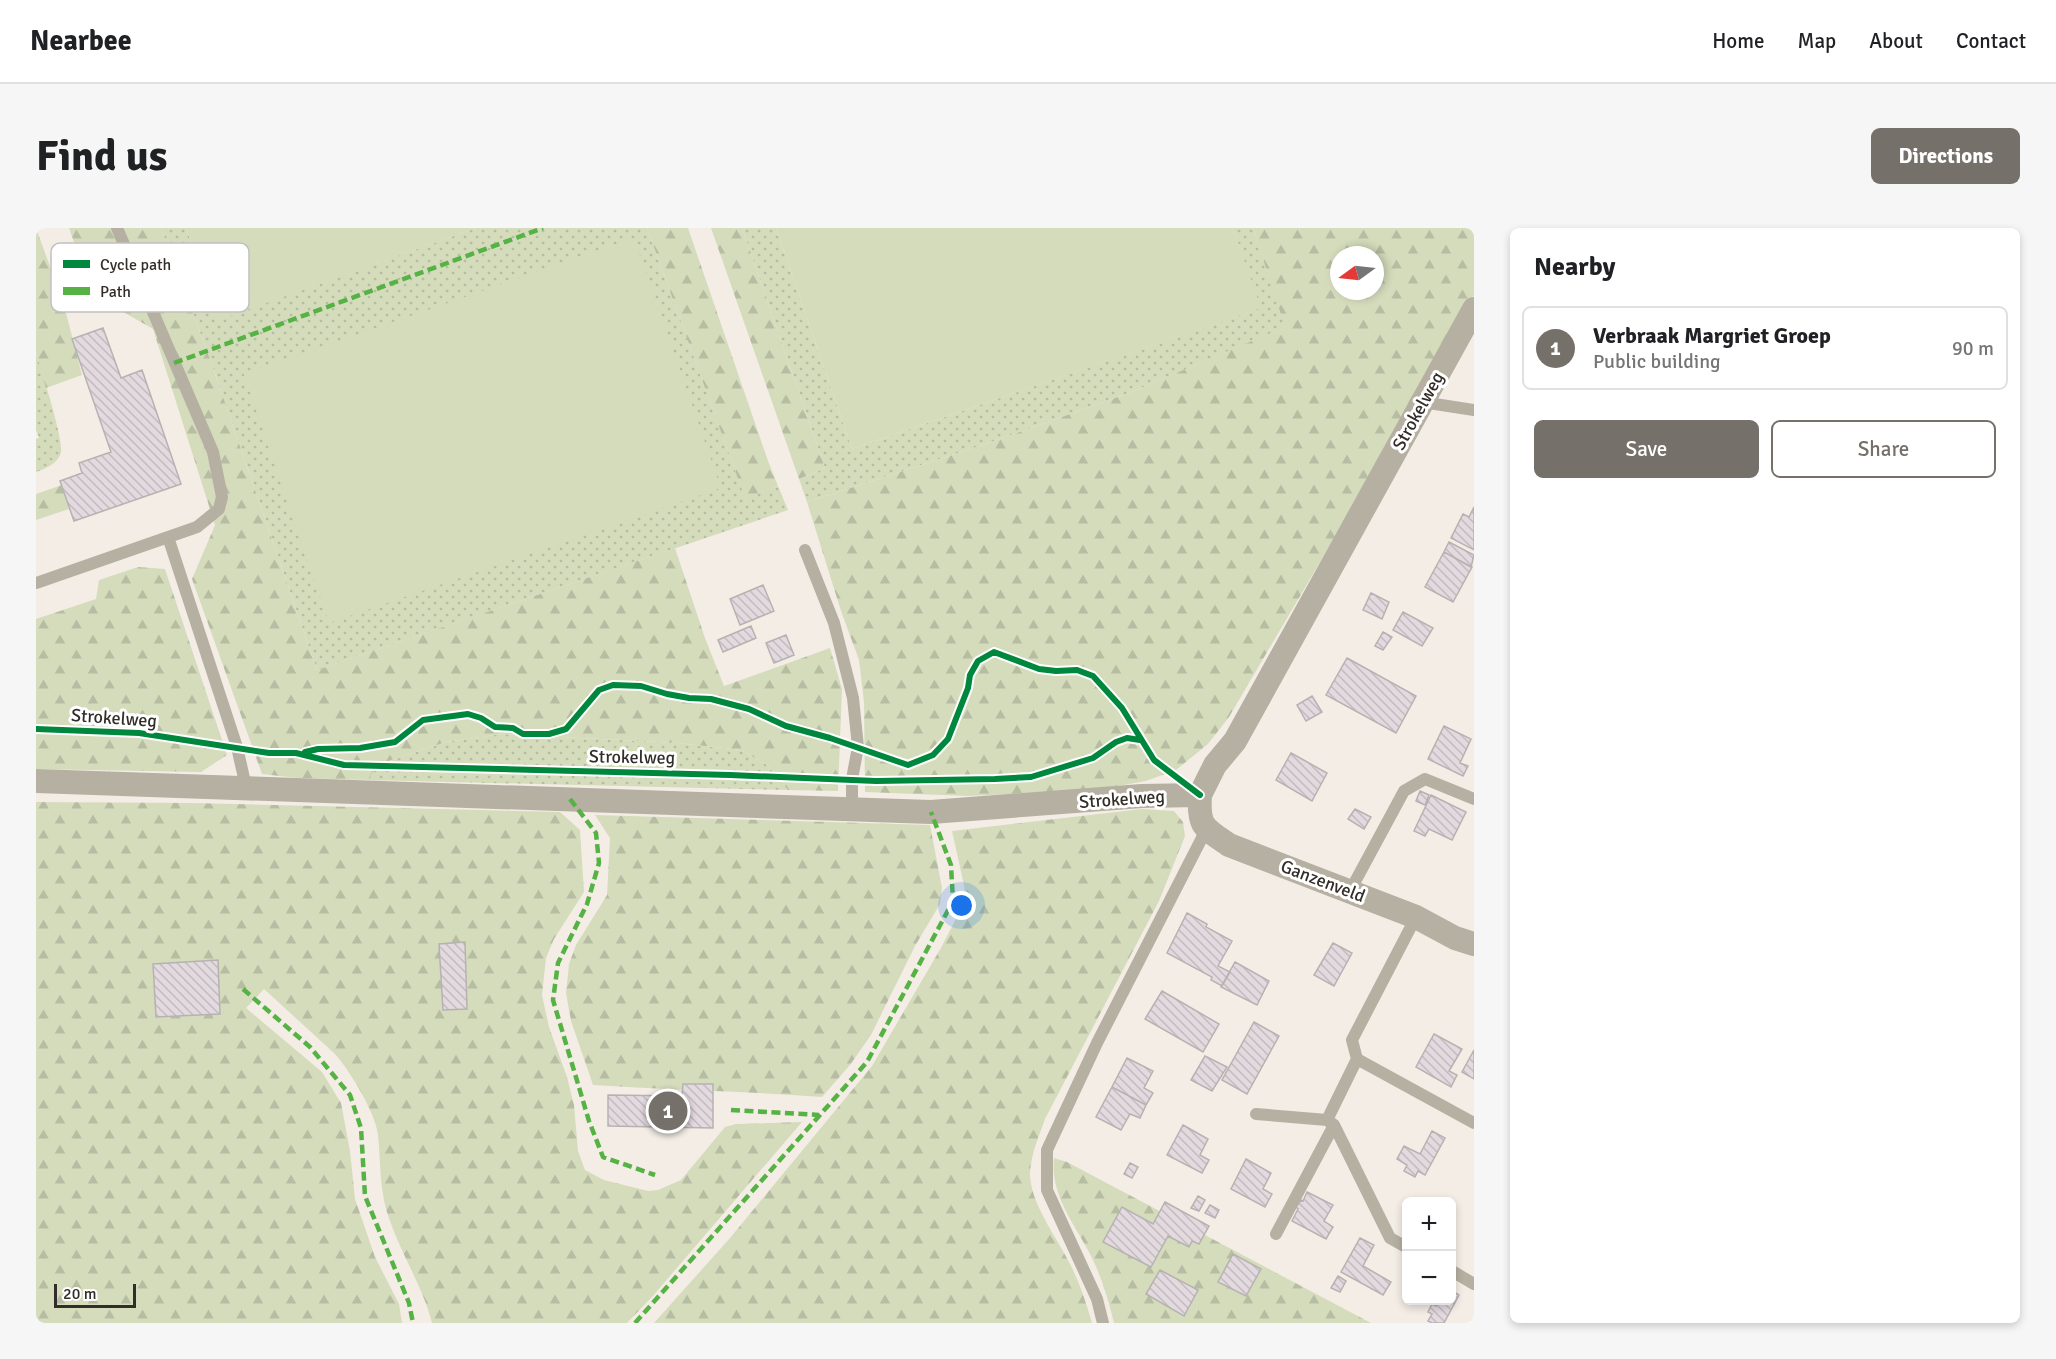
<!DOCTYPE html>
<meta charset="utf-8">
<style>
body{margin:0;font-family:Signika,sans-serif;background:#f6f6f6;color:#202124}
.controls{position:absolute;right:18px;bottom:18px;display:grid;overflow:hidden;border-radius:9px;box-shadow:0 3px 9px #0003}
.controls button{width:54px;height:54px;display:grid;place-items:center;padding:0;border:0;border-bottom:2px solid #e0e0e0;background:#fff;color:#202124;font:30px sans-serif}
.compass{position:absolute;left:1294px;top:18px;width:54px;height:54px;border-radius:50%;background:#fff;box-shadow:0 3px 9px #0003;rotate:255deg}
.scale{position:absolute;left:18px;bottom:15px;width:82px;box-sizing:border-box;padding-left:6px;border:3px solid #322d28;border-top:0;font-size:16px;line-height:21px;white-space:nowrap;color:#322d28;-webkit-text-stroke:4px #fff;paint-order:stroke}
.you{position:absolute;left:926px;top:678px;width:21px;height:21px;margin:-15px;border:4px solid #fff;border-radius:50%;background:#1a73e8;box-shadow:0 0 0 9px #1a73e833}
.badge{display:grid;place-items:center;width:39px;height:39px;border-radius:50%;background:#76706a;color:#fff;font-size:20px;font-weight:700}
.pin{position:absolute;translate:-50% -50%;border:3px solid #fff;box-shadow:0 2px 6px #0006}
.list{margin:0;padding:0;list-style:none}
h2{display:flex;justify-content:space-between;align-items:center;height:78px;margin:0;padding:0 24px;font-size:26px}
h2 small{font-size:20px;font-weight:400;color:#757577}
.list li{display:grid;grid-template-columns:39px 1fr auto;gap:18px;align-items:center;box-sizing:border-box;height:84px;margin:0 12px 12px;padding:0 12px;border:2px solid #e0e0e0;border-radius:9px}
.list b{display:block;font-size:22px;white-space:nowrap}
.list p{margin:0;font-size:20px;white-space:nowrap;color:#757577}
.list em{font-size:20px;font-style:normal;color:#757577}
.actions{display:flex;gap:12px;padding:18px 24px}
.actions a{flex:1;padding:14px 0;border:2px solid #76706a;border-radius:9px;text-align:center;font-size:21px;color:#76706a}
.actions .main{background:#76706a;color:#fff}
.map{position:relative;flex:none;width:1438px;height:1095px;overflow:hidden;border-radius:9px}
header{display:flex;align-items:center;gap:36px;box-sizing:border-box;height:84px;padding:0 30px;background:#fff;border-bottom:2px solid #e0e0e0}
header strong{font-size:28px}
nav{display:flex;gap:33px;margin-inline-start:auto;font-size:21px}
.intro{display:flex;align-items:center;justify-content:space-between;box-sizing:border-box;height:144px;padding:0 36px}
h1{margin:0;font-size:42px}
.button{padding:15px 27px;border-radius:9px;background:#76706a;color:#fff;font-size:21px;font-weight:700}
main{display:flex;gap:36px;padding:0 36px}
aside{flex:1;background:#fff;border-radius:9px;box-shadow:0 3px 9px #0003}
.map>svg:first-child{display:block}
.grass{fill:url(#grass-dots)}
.forest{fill:url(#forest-firs);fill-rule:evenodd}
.pitch{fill:#d5dcbc}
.building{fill:url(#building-back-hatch);stroke:#b6b2b1;stroke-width:1.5}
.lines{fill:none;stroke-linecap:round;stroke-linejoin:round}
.service{stroke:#b6b0a2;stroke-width:12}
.minor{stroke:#b6b0a2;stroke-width:24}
.quiet{stroke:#56b245;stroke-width:4.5;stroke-dasharray:9 4.5;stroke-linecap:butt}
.cycleway-casing{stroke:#fff;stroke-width:10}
.cycleway{stroke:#00873e;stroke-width:6}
.labels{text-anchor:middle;stroke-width:6;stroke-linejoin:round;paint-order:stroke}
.street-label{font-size:18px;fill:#322d28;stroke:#fff}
.key{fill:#fff;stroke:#c2c0be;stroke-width:1.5}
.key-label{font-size:16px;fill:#322d28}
</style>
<header>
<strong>Nearbee</strong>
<nav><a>Home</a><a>Map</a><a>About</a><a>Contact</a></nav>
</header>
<div class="intro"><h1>Find us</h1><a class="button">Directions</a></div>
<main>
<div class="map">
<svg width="1438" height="1095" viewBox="0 0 1438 1095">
<defs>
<pattern id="grass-dots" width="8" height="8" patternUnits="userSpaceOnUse" patternTransform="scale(1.5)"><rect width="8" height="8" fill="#d5dcbc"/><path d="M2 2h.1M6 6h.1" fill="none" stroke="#b7bda2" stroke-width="1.8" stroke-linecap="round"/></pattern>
<pattern id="forest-firs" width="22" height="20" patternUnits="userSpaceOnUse" patternTransform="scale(1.5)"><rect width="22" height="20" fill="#d5dcbc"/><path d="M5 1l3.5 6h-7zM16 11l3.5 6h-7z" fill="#b7bda2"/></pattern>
<pattern id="building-back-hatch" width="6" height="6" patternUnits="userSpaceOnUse" patternTransform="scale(1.5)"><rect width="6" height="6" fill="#e3dae0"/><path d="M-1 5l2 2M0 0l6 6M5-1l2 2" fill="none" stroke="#c3bbc0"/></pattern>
</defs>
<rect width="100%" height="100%" fill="#f4ede6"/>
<path class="grass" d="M125,0H150L183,91L440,0H611L709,269L742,258L752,282L281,442L174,131Z
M706,0H740L816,221L1224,80L1197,0H1217L1250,99L1093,165L947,217L771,274L763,251L789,240Z
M0,123C5,142 27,209 25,224C23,235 9,241 0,244V211L3,210L0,202Z
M466,506L642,515L705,522L731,537L752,562L331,552L343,536L410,514Z"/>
<path class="forest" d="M0,0L28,77L46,147L10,160L0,123Z
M33,0H125L174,131L281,442L639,320L669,410L688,458L794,420L806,461L802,563L752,562L731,537L705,522L642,515L467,506L410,514L343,536L331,552L261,550L226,546L156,351L179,297L117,101L56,66Z
M611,0H652L732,233L742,258L709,270Z
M675,0H706L789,240L763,251Z
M1217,0H1438V67L1354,215L1193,489L1172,516L1140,542L1110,553L1060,562L932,568L829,564L828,474L823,432L805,383L771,274L947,217L1093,165L1249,99ZM1303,27H1339V63H1303Z
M26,257L33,281L0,292V266Z
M102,339L129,341L191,527L165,544L0,541V391L60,371L63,352Z
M0,574L155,575L524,584L544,602L548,664L518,711L510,730L506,767L513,799L531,849L538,877L542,923L549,942L568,952L612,963L622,962L645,952L689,899L700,896L766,894L616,1069L591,1095H396C387,1059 366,1028 354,993C343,963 345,937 342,907C339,884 314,843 299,826L228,761L210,780L286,844L305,875L314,923L319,971L339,1029L363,1076L366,1095H0Z
M1106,581L1138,583L1147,594L1149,608L1123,673L1009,891C1003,908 995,926 994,945C994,975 1020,1008 1033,1034C1043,1053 1050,1074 1056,1095H618L694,1010L836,838L906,718L929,673L928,657L916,603Z
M559,587L894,597L906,660L904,676L879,718L835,807L814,837L786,869C710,863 634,862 557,857L535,793L530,765L533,736L540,717L571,667L574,610Z
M1018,930L1031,934L1335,1095H1078C1072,1070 1065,1047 1053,1024C1037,994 1014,966 1018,930Z"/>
<path class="pitch" d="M150,0H440L183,92Z
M740,0H1197L1225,80L816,221Z
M598,10L685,260L293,395L208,146Z"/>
<path class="building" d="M67,100L85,150L106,142L145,256L38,293L24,253L46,245L43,235L75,224L36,111Z
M1438,279V322L1415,310L1427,286L1433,289Z
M1413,314L1438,327L1435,339L1408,324Z
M1408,324L1436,339L1417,374L1389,359Z
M727,357L738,383L704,397L694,371Z
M1335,365L1353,374L1346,391L1327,382Z
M1367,384L1397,400L1386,418L1357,402Z
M715,398L720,410L687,424L682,412Z
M1347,404L1356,409L1347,422L1339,418Z
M750,407L758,427L738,435L730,415Z
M1311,430L1380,468L1360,505L1290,467Z
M1276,468L1286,484L1270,493L1261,477Z
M1408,498L1435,511L1424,535L1432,538L1427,548L1392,531Z
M1255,525L1291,545L1276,573L1240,552Z
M1384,563L1393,567L1389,577L1380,573Z
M1395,567L1430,584L1416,612L1393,601L1389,608L1378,603Z
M1319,581L1335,589L1328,601L1312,591Z
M1151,685L1171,696L1170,699L1196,713L1182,738L1194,744L1186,758L1175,752L1176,749L1131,725Z
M429,714L431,781L407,782L403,716Z
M1297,715L1316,725L1298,758L1278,747Z
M182,732L184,786L120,789L117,736Z
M1199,734L1233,753L1221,777L1185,759Z
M1126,763L1183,796L1167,824L1109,791Z
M1218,794L1243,808L1211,866L1186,852Z
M1398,806L1426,821L1413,843L1421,847L1415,859L1380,839Z
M1438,822V851L1426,844Z
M1169,828L1191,839L1176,863L1155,852Z
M1091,830L1117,843L1108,860L1117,865L1110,877L1076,859Z
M647,856H677V900L572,898V867L646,868Z
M1076,859L1110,877L1104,890L1094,886L1085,902L1060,889Z
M1147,897L1172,911L1164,927L1173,932L1166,945L1131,927Z
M1396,903L1409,910L1389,947L1382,943L1379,949L1368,943L1371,937L1361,931L1368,918L1384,926Z
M1210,931L1235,945L1227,961L1236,966L1229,979L1195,961Z
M1094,935L1102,939L1096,950L1088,946Z
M1271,964L1297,977L1288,993L1297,999L1290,1011L1256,993L1262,981L1260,979L1265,972L1267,973Z
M1162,968L1169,972L1163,983L1155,980Z
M1129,974L1173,998L1163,1016L1156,1013L1153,1019L1132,1008L1115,1039L1067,1014L1086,979L1117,996Z
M1174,977L1183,982L1179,990L1169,985Z
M1324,1010L1338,1017L1327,1038L1355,1054L1347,1067L1305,1044Z
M1197,1026L1225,1041L1210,1068L1182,1054Z
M1124,1042L1162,1062L1148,1088L1110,1066Z
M1302,1048L1310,1053L1304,1064L1295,1060Z
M1416,1063L1423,1067L1408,1095H1396L1392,1093L1396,1086L1392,1084L1396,1076L1400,1078L1403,1072H1416Z"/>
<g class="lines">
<path class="service" d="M1386,174L1438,182
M132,309L201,519L210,559
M769,322L798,395L817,470L822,519L816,551V582
M0,355L161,299L183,281L186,269L177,224L81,0
M1314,663L1368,563L1389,551L1438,571
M1380,689L1316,812L1321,831L1438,895
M1321,831L1291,892L1298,897L1354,1010L1370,1019
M1220,886L1291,892
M1240,1006L1298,897
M1416,1043L1438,1056
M1067,1095L1061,1071L1011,962V922L1061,815L1170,602"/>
<path class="minor" d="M0,553L895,584L1106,568L1164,567L1179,537L1199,513L1438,81
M1164,567C1162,599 1168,600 1193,617L1380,689L1419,710L1438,716"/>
<path class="quiet" d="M138,135L507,0
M534,571L560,605L563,635L551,676L522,735L517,772L553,893L567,929L619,947
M207,761L274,819L314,867L325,900L329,968L373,1075L377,1095
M695,882L783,887
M599,1095L831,834L917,673L915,637L895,584"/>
<g class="cycleway-casing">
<path id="cycleway" d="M0,501L103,505L233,525H260L308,537L694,547L840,553L959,551L995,549L1057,530L1080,514L1091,510L1104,512
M269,524L282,521L324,520L359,514L387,492L432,486L445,490L459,499L477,500L487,506H513L530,501L563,462L577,457L605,458L631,466L653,470L675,471L713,481L750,498L794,510L872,537L897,527L912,511L932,460L934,447L942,433L958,424L1003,441L1020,443L1041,442L1057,448L1086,480L1118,532L1164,567"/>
</g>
<use href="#cycleway" class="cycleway"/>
</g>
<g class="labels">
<g class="street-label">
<text transform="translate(1382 183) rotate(-61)" y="6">Strokelweg</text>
<text transform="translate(78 490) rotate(4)" y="6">Strokelweg</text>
<text transform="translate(596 529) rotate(1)" y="6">Strokelweg</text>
<text transform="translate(1086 571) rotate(-4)" y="6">Strokelweg</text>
<text transform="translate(1287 653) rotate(21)" y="6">Ganzenveld</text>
</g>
</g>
<rect x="15" y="15" width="198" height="69" rx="9" class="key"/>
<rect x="27" y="32" width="27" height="8" fill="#00873e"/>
<rect x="27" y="59" width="27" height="8" fill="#56b245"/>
<g class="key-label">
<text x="64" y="42">Cycle path</text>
<text x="64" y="69">Path</text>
</g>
</svg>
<div class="controls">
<button>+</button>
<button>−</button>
</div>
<svg class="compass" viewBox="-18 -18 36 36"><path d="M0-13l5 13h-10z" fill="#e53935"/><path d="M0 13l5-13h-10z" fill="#757577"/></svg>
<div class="scale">20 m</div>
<div class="you"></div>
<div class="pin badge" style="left:632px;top:883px">1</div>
</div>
<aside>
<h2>Nearby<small></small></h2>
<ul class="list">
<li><span class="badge">1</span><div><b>Verbraak Margriet Groep</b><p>Public building</p></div><em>90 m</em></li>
</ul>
<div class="actions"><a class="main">Save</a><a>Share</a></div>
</aside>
</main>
